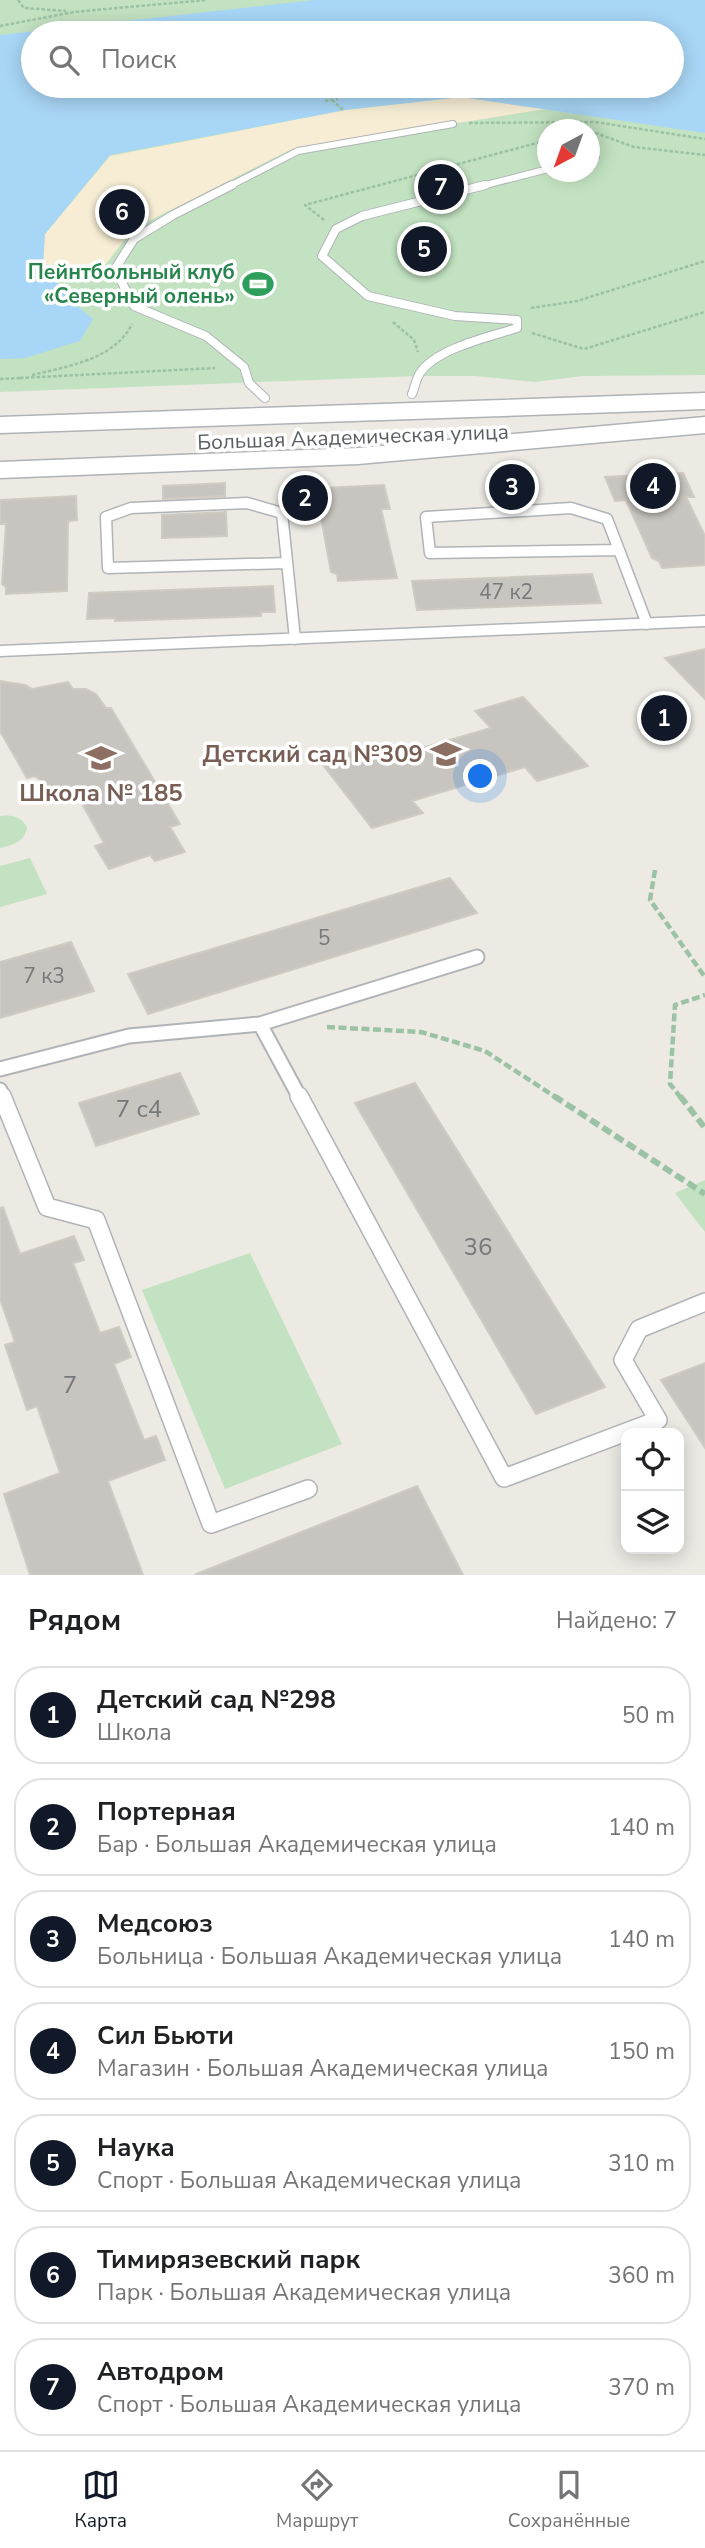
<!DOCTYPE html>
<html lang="ru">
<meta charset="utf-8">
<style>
body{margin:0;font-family:"Nunito Sans",sans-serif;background:#f2f2f2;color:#202124}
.controls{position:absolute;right:21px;bottom:21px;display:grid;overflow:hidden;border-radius:14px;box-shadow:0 4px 18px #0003}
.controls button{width:63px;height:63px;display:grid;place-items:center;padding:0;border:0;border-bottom:2px solid #e0e0e0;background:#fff;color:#202124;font:35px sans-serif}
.compass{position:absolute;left:537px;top:119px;width:63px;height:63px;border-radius:50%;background:#fff;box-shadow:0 4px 18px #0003;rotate:221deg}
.you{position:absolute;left:481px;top:777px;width:24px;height:24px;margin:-18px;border:5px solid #fff;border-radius:50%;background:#1a73e8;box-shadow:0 0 0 10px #1a73e833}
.badge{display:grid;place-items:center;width:46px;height:46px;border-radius:50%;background:#111827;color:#fff;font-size:23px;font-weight:700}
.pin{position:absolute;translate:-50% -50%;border:4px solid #fff;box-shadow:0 2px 7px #0006}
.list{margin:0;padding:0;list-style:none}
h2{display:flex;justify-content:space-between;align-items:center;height:91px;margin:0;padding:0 28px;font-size:30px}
h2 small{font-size:23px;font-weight:400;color:#757577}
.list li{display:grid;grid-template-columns:46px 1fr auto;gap:21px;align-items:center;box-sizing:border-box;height:98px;margin:0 14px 14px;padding:0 14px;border:2px solid #e0e0e0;border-radius:28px}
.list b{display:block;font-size:26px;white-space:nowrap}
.list p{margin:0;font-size:23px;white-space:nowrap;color:#757577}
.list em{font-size:23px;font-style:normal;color:#757577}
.icon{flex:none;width:38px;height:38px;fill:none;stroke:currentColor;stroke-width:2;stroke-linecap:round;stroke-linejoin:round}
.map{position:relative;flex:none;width:705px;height:1575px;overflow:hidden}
.search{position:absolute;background:#fff;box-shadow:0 4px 18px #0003;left:21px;right:21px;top:21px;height:77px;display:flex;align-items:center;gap:18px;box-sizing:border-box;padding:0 24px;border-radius:38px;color:#757577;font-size:26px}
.sheet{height:875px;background:#fff}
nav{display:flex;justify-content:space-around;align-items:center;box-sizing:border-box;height:98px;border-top:2px solid #e0e0e0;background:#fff;font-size:19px;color:#757577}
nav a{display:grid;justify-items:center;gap:4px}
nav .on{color:#111827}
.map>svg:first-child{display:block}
.green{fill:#c2e2c1;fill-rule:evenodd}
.sand{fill:#f6edd4}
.water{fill:#a8d6f6;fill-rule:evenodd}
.building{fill:#c8c5c0;stroke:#d0cbc2;stroke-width:2}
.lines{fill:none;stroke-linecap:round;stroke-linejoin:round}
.lane-far4-casing{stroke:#b0b3b7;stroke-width:8}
.lane-far3-casing{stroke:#b0b3b7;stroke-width:10}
.lane-far2-casing{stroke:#b0b3b7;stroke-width:13}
.lane-far1-casing{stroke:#b0b3b7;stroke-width:17}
.lane-casing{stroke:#b0b3b7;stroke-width:20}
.secondary-casing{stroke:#afb2b7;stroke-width:3}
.path-far2{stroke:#9cc2a5;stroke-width:2.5;stroke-dasharray:3.5 2;stroke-linecap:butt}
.path-far1{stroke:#9cc2a5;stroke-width:4.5;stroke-dasharray:8 3.5;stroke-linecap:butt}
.path{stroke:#9cc2a5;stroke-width:6;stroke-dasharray:10 4.5;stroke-linecap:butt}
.lane-far4{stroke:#fff;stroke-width:6}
.lane-far3{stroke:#fff;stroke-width:8}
.lane-far2{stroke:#fff;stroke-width:10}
.lane-far1{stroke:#fff;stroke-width:13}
.lane{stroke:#fff;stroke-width:17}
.secondary{fill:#fff;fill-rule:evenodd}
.labels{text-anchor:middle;stroke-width:7;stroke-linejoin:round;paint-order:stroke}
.far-leisure-label{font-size:21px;font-weight:bold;fill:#27864d;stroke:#fff;text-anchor:end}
.far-street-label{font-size:21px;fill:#5b5e62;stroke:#fff}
.number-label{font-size:21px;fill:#76787a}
.education-label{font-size:24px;font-weight:bold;fill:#785e54;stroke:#fff;text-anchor:end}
.near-number-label{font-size:24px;fill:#76787a}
</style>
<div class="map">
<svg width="705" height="1575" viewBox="0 0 705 1575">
<rect width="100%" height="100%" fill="#eceae3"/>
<path class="green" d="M0,0H705V375L583,376L534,382L475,376H418L0,392ZM33,33H672V86H33ZM548,130H590V172H548Z
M0,816C12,814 21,817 27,827C25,842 13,845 0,848Z
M30,858L47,894L0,907V866Z
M705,1180V1232L675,1193Z
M250,1253L342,1444L225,1489L142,1290Z"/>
<path class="sand" d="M461,97L546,109L292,149L133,229L102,269L43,264L45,234L110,156L345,110Z"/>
<path class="water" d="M314,0H705V133L461,97L345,110L110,155L45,234L43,264L70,300L93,319L80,341L25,358L0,359V35ZM33,33H672V86H33Z"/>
<path class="building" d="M683,473L694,497H686L705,536V565L662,568L659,561L652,558L626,500L615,501L605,477Z
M225,483V496L163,499V486Z
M384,485L390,509H381L397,578L338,581L337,574L331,572L320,512L309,513L304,489Z
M76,496L77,520L68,521L67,591L6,594V587L2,584L6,524H0V500Z
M226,512L227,536L162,538V515Z
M592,574L601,603L417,610L412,581Z
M273,586L275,612H261V616L115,621V618L87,619L89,593Z
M705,649V699L665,658Z
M0,681L25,685L32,689L68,682L73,689H86L96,694L106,708H111L180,824L170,827L185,852L155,861L150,855L109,869L95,846L104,843L72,786L59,789L49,787L35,776L27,778L0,731Z
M523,697L588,766L537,781L525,767L412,801L423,813L372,828L320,761L370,747L381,760L491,728L475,711Z
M450,878L477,913L148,1014L128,974Z
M71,942L94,991L0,1018V962Z
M180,1073L199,1114L96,1146L79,1103Z
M415,1083L605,1387L536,1414L355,1103Z
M3,1207L20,1254L74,1236L84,1260L73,1263L100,1333L119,1327L131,1357L114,1364L144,1440L156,1436L165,1460L108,1481L143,1575H30L4,1494L60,1473L37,1406L27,1410L5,1345L15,1342L0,1299V1208Z
M705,1363V1448L661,1380Z
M417,1486L463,1575H197L196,1574Z"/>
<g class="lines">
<g class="lane-far4-casing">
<path id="lane-far4" d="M590,158L596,157
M228,187L298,151L453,124
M478,187L548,169"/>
</g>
<g class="lane-far3-casing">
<path id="lane-far3" d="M232,185L173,215L134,239L115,269L134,306L206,336L244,367L249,383L265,398
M412,394C415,387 416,379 420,373C437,348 489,337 517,328V320L455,316L368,296L322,256L336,229L362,216L485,185"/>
</g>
<g class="lane-far2-casing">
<path id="lane-far2" d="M571,508L607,519L619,550L430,553L426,517Z
M619,550L647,624
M287,563L108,568L106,517L131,508L247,503L282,513L295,639
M0,651L705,621"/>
</g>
<g class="lane-far1-casing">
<path id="lane-far1" d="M0,1069L129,1036L260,1024
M0,1090L3,1098
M300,1098L260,1024L477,957"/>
</g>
<g class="lane-casing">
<path id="lane" d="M2,1096L47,1207L96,1220L211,1524L308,1489
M299,1096L504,1478L658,1420L623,1360L639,1329L705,1302"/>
</g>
<g class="secondary-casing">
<path id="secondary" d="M705,393V409L0,433V417Z
M705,417V433L358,464L0,478V462L358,448Z"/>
</g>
<path class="path-far2" d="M18,0L24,8L66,11
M0,26L74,12L206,0
M332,100L343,110
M325,101L338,99
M469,123L595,122L705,139
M590,131L634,147L705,155
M324,220L305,205L548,140
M531,308L577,301L705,261
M393,322L414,340L418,352
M532,333L584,349L705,312
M32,375C68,366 114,360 132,324
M20,378L215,368
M0,379L20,378"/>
<path class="path-far1" d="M655,870L650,900L705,977
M327,1027L421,1032L485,1051L557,1098
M681,1098L670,1084L675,1005L705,995"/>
<path class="path" d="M554,1096L705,1194
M680,1096L705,1128"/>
<use href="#lane-far4" class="lane-far4"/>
<use href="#lane-far3" class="lane-far3"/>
<use href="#lane-far2" class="lane-far2"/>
<use href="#lane-far1" class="lane-far1"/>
<use href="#lane" class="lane"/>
<use href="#secondary" class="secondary"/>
</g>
<defs>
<g id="stadium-bare" transform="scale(2.415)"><path d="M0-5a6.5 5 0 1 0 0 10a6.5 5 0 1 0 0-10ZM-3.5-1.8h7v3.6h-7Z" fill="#2e9e5b" stroke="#fff" stroke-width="2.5" paint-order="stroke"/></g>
<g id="school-bare" transform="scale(2.415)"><path d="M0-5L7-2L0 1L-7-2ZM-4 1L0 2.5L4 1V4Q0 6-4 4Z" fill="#8d6e63" stroke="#fff" stroke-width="2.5" paint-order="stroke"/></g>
</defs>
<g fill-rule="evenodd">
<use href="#stadium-bare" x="258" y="284"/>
<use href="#school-bare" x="446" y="754"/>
<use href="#school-bare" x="101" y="758"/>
</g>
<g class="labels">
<g class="far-leisure-label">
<text x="235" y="279">Пейнтбольный клуб<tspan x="235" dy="24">«Северный олень»</tspan></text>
</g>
<g class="far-street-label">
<text transform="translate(353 437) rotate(-2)" y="7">Большая Академическая улица</text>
</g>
<g class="number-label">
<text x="506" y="599">47 к2</text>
<text x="324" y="945">5</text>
<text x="44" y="983">7 к3</text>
</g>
<g class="education-label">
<text x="423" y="762">Детский сад №309</text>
<text x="101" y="801" text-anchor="middle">Школа № 185</text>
</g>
<g class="near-number-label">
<text x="139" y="1117">7 с4</text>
<text x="478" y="1255">36</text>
<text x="70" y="1393">7</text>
</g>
</g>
</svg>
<div class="controls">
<button><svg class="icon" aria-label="locate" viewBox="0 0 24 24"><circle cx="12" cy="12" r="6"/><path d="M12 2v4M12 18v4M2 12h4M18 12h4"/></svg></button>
<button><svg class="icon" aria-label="layers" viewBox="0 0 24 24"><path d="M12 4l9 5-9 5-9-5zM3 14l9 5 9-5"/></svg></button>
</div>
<svg class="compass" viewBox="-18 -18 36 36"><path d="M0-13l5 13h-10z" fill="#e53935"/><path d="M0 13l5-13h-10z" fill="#757577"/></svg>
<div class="you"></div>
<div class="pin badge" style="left:664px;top:718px">1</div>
<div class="pin badge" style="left:305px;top:498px">2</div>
<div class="pin badge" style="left:512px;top:487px">3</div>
<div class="pin badge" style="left:653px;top:486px">4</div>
<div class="pin badge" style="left:424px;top:249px">5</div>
<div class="pin badge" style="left:122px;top:212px">6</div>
<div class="pin badge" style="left:441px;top:187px">7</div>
<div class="search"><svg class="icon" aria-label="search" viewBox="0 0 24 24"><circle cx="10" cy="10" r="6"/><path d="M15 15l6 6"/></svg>Поиск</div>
</div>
<section class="sheet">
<h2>Рядом<small>Найдено: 7</small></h2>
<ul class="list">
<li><span class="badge">1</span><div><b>Детский сад №298</b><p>Школа</p></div><em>50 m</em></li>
<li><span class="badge">2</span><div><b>Портерная</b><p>Бар · Большая Академическая улица</p></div><em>140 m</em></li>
<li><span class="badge">3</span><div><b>Медсоюз</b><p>Больница · Большая Академическая улица</p></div><em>140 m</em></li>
<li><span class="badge">4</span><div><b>Сил Бьюти</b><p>Магазин · Большая Академическая улица</p></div><em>150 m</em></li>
<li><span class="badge">5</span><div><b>Наука</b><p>Спорт · Большая Академическая улица</p></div><em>310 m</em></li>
<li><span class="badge">6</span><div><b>Тимирязевский парк</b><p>Парк · Большая Академическая улица</p></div><em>360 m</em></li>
<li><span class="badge">7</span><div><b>Автодром</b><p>Спорт · Большая Академическая улица</p></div><em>370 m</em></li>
</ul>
</section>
<nav>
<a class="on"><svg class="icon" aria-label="map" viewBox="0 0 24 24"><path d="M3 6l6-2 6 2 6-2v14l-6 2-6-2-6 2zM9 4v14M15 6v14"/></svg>Карта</a>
<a><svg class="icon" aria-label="directions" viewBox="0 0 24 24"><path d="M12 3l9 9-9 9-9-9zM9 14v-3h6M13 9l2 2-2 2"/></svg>Маршрут</a>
<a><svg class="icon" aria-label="saved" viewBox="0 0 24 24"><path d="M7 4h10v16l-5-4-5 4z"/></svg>Сохранённые</a>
</nav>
